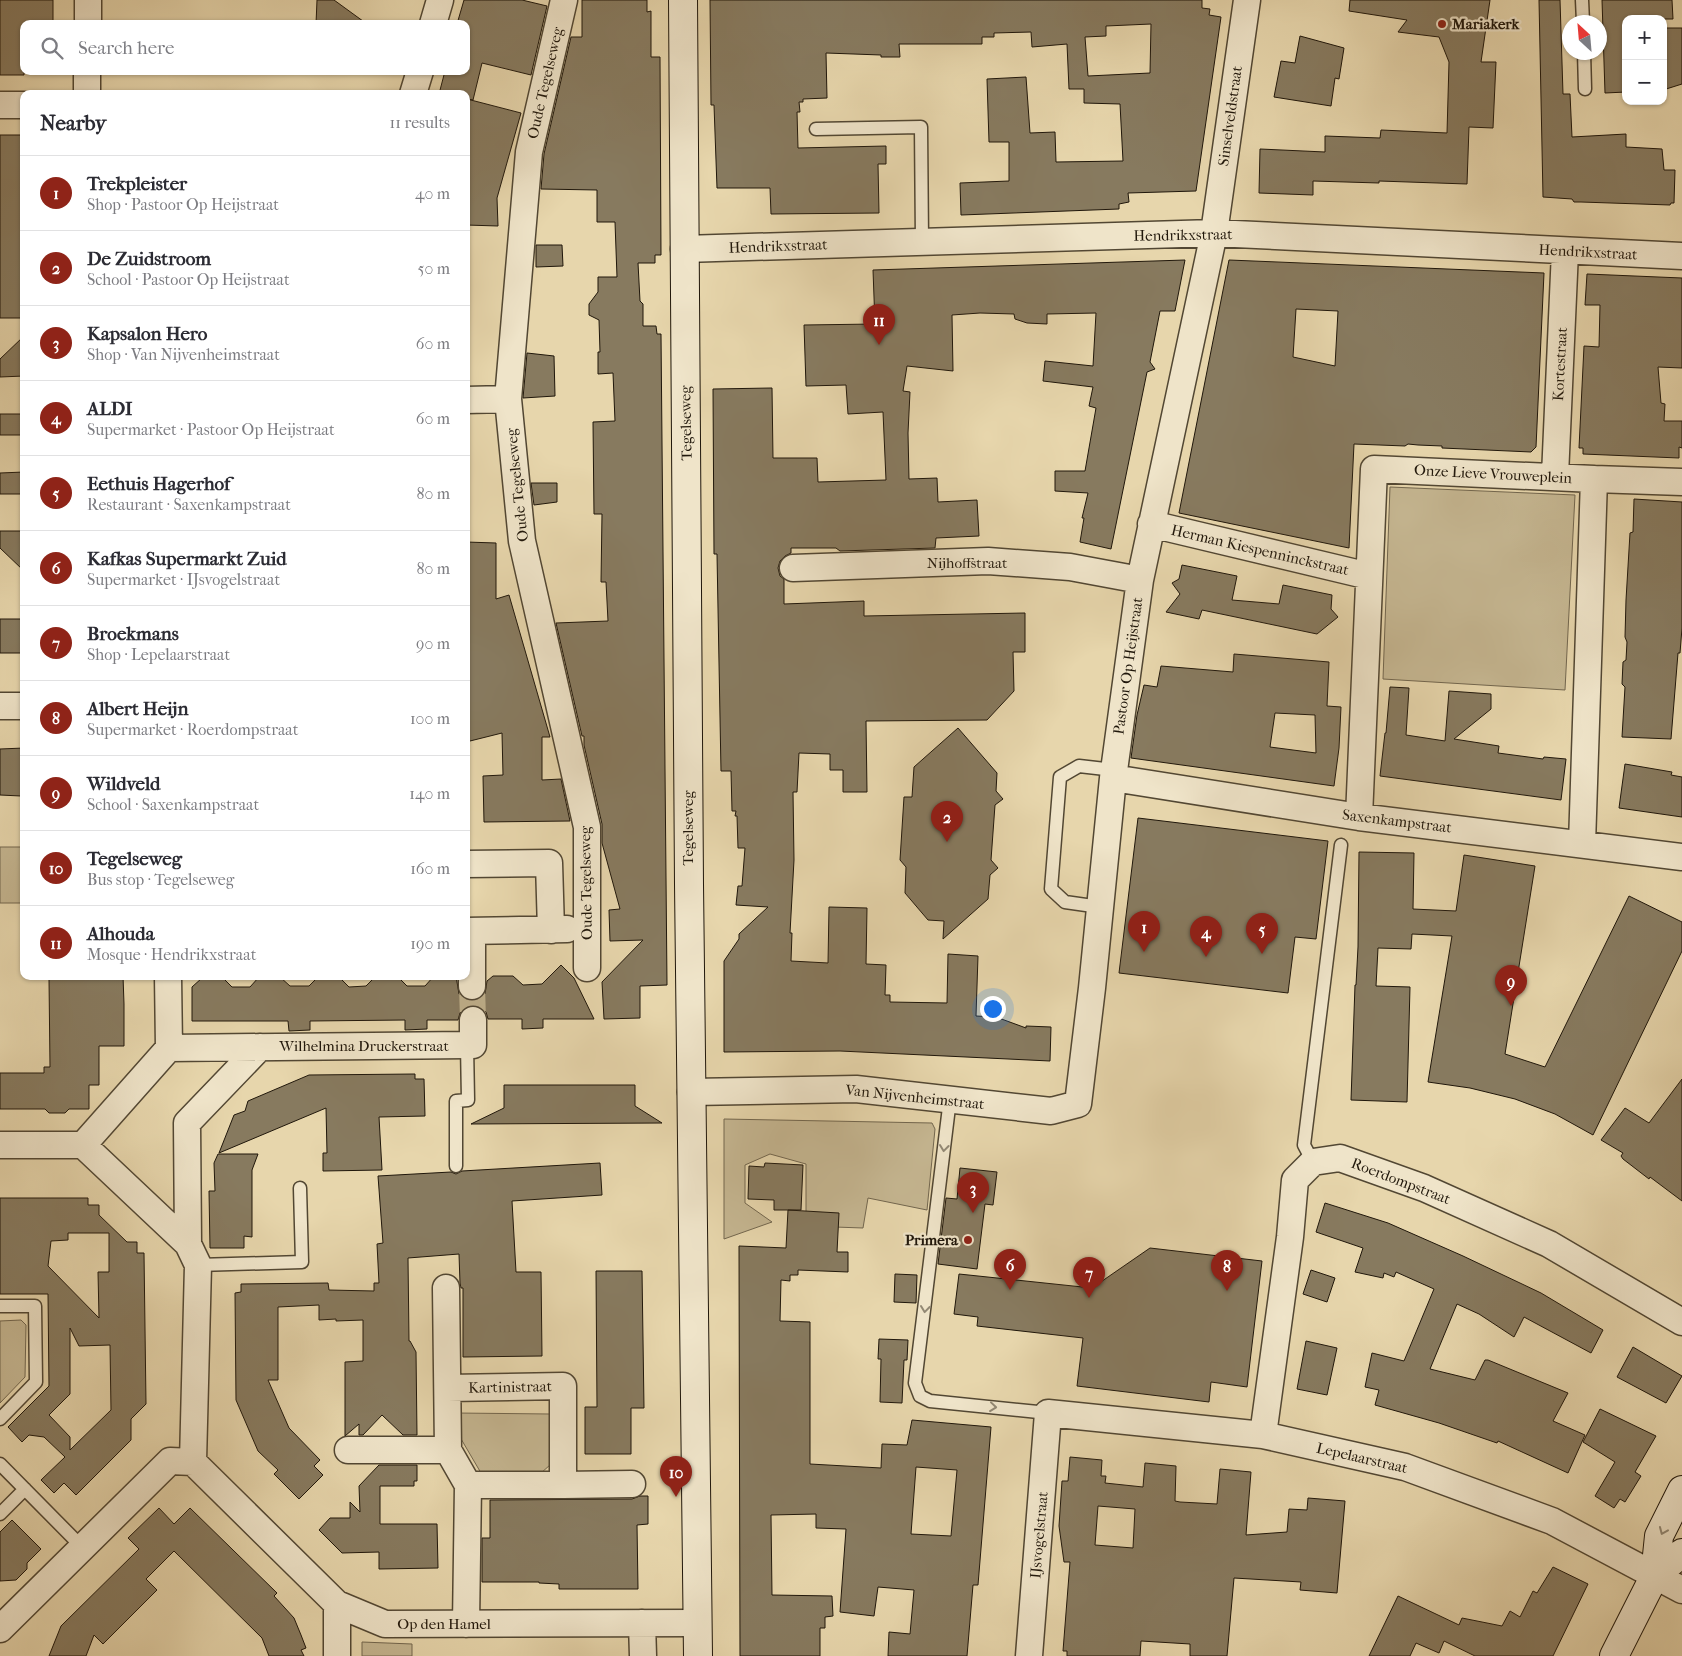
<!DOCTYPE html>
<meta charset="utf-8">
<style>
body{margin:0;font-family:"IM FELL French Canon",serif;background:#f2f2f3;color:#2b2b33}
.controls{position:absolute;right:15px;top:15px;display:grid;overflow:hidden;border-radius:10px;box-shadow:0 1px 4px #0004}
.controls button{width:45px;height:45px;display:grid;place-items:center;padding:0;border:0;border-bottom:1px solid #e1e1e2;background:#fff;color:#2b2b33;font:25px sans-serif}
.compass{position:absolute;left:1562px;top:15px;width:45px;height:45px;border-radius:50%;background:#fff;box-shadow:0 1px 4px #0004;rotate:334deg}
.you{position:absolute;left:992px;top:1008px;width:18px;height:18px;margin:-12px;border:4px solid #fff;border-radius:50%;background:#1a73e8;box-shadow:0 0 0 8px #1a73e833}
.badge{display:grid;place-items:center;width:32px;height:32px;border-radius:50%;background:#8f2418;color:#fff;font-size:16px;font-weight:700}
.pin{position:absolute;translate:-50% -41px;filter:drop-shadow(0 1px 2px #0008)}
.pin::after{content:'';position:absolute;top:26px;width:18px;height:15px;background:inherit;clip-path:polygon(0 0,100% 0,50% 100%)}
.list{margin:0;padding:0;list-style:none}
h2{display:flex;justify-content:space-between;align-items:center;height:65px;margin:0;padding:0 20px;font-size:21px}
h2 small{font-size:16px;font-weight:400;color:#7c7c81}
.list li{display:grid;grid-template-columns:32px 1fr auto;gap:15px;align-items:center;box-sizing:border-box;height:75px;padding:0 20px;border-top:1px solid #e1e1e2}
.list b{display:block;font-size:19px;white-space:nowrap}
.list p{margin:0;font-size:16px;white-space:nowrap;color:#7c7c81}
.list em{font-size:16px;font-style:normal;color:#7c7c81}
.icon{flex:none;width:28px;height:28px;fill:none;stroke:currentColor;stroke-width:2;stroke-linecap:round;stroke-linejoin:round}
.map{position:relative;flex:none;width:1682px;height:1656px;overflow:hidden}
.search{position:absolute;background:#fff;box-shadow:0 1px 4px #0004;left:20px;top:20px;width:450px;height:55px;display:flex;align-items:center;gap:12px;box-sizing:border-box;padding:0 18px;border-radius:10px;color:#7c7c81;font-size:19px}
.panel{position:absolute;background:#fff;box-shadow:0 1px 4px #0004;left:20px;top:90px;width:450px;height:890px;border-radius:10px}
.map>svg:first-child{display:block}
.green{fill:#c5b691;stroke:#72664e}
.building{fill:#877a5f;stroke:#20170b;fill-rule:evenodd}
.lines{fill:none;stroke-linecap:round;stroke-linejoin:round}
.street-tunnel{stroke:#bfb08c;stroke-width:26;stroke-dasharray:26 13;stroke-linecap:butt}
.lane-casing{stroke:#524733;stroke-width:15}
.street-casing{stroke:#524733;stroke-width:29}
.secondary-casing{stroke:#20170b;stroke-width:30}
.lane{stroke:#efe4c9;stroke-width:12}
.street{stroke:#efe4c9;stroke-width:26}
.secondary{stroke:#efe4c9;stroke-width:28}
.oneway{stroke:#928874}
.poi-dot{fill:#8f2418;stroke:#efe4c9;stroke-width:2}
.labels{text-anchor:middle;stroke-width:4.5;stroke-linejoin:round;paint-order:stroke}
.poi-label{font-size:15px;font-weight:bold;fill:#20170b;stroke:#efe4c9;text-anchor:start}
.street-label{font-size:15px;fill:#20170b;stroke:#efe4c9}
</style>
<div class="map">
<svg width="1682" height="1656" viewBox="0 0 1682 1656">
<rect width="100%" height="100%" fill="#e7d6ac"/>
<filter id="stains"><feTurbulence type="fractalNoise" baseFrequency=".004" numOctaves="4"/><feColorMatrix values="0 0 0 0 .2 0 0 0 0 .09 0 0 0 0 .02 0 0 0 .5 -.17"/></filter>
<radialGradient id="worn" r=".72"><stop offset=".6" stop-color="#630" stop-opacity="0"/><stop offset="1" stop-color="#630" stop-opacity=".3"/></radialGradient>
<path class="green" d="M1390,487L1575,495L1565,690L1383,679Z
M0,847H24V903H0Z
M724,1119L932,1123L935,1129L927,1210L868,1198L863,1228L806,1226V1164L770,1154L745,1165V1203L772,1222L724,1239Z
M21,1320L26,1325L25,1377L0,1403V1321Z
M456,1413L550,1414V1465L541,1473H481L457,1432Z
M362,1642L412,1644V1656H362Z"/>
<path class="building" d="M0,0H53V24H24V75H0Z
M317,0H334L367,24H316Z
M464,0H522L547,6L531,75L482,63L473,100L467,99L521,113L497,198L498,226L466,225V94H439L445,71H466V24H457Z
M582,0H647V12L651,11V57H660L661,255H655V263H638L640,301L643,304V326H656L657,334H661L667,985L640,986V1018L604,1019L602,982L643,940L610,941L609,910L620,909L602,843V824L584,745V736H582L556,623L608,621L606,582H601L602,514H594L593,422L615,421L613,373L598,374V352H600L599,320L589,315V304L598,292V277H617L615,222H597V190L541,189L544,154L571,37H582Z
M710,0H1202V8L1210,9L1209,15L1221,17L1196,191L1128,193L1129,202L1119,204V209L961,215L960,183L1009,181V142H989L987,79L1026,77L1030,133L1055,132L1056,162L1123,161L1120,104L1084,103V89H1069L1067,44L1032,47L1031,32L994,33V37H982V44H899L900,57H881V55L826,53L827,98L803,99V102H799L800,112H797L798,148L886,146V164H878L879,213L771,214L770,188H717L714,105H711ZM1151,24L1150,73L1088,76L1085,37L1106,36V26Z
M1350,0H1490L1481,62H1496L1493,128L1469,127L1467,184L1379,181V183L1313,181V195L1259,193L1260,149L1325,152V136L1380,138L1381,130L1447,133L1449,62L1439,37L1398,32L1407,20L1349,11Z
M1539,0H1560L1563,94H1570L1572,137L1626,134V147L1662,149L1664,170H1675L1674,203H1671L1670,205L1581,202H1574L1572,199L1543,197Z
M1602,0H1672L1673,19H1626V92L1605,93Z
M1663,28H1682V84L1663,90Z
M1300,36L1344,48L1339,79L1335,78L1331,106L1274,97L1281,61L1295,63Z
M0,135H24V318H0Z
M536,245H562L563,266L536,267Z
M1185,260L1175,311H1160L1150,362L1155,369L1147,372L1111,549L1080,542L1084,518H1082L1088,493L1055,491V471H1085L1096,408L1089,406L1093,387L1043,381L1045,361L1093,366L1096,313L1047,314V324L1027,323L1015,319L1014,314L980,313L952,315L953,371L907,366L903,391L910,392L908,433L909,479L937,478L938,502L977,500L979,536L936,538L935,548L840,551L836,548H791V553L785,556L780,561L778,568L780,576L784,579V604L864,601V616L1025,613V652H1013L1014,691L987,720L866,721L867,792H843V770H830V754L799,753L797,792H793L794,860L790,933H792L791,961L828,963L829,907L867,908L866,964L886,965L885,995H890V1002L947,1003L948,954L978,956L976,1016L996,1017L1026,1028V1026L1051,1027L1050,1061L840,1051L724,1052V961L739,939V934L768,907L736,905L738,886H742L745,848H738L737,816H735L736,811H732L731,771H721L717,554H714L713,389L772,388L773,458H817L818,482L886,480L883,412L848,414L846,385L806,386L804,325L875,324L873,270Z
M1229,260L1544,273L1536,447L1531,452L1442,448V446L1418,445L1408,444L1405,446L1354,444L1349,548L1179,513ZM1296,309L1338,311L1335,366L1293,357Z
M1587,274L1682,278V368L1658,367L1661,403L1665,404L1664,421H1682V448L1679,447V458L1583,454V448H1579L1584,346L1599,347L1600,305H1585Z
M24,336V376L0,377V359Z
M527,353L554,356L555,396L523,398Z
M0,414H24V435H0Z
M24,472V494H0V473Z
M531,483H557V502L534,505Z
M1634,499L1682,502V628L1680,653H1678L1671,739L1622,737L1625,687L1622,684L1623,662L1626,660L1627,642L1625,637L1626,600L1630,533L1633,532Z
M0,531H24V571L0,548Z
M466,542L496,543V599L509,595L550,737H542V780L561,779L570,821L484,822L483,776L503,775L502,733L466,742Z
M1182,565L1237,576L1232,600L1279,604L1283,585L1332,595L1331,609L1338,617L1317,634L1202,610L1199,619L1166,612L1180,594L1172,583L1179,579Z
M0,619H24V653H0Z
M1234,654L1329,662L1327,706L1341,707L1339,748L1334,786L1131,758L1137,715L1144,685L1157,687L1161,666L1233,672ZM1275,713L1315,715L1316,753L1270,747Z
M1390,687L1409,688L1406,735L1445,741L1449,691L1491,694V709L1454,739L1499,746L1498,753L1543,759L1544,757L1566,759L1561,800L1380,776L1385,733H1386Z
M958,728L997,773L996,791L1003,799L995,805L991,860L998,868L990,875L988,899L943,939L944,921L928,920L905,893L906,867L900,860L904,797H912L914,767Z
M24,748V784H21V796L0,795V749Z
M1625,764L1672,772L1671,775L1682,777V817L1619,808Z
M1138,818L1328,841L1316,939L1295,937L1288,993L1119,973Z
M1359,852L1414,853L1413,909L1456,911L1464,855L1535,866L1505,1054L1545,1067L1629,896L1682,922V951L1593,1135L1555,1114L1515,1099L1470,1088L1428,1082L1452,936L1412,934L1411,949L1378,948L1376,986L1410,987L1407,1102L1351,1100L1355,985H1356L1358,947Z
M561,965L574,978L594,1019H543V1028L522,1029V1019H488L486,1012L481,1007L473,1005L465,1007L460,1013L458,1020H427V1029L405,1030V1020L310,1021V1030L289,1031L288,1021H192V987L202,978H223L232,987H250L259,977H280L290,986H309L318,977H339L349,987L366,986L376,976H397L407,986H425L434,976H456L459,994L465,999L472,1001L479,999L485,994L487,981L493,976H513L523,985L542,984Z
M88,976H123L124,1004V1046H99V1085H89V1109H69L65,1113H49L45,1109H0V1073H44V1067H50L49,979L88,978Z
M415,1074V1079H424L425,1116L379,1117L382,1170L323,1171V1153H327L326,1108L219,1153L234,1115L245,1111L248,1101L309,1075Z
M1682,1079V1201L1650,1177L1649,1179L1623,1159L1621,1156L1623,1153L1601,1140L1625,1108L1649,1123Z
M504,1085H635V1106L662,1123L471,1124L504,1108Z
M218,1154H258L252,1170V1237L244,1236V1248H210L209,1191H215L214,1163Z
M600,1163L602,1195L512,1201L516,1272H541L542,1356L463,1357V1288H461L460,1283L459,1254L408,1258L409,1341H410L416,1352L417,1435H403L382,1415L363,1435H359V1424L345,1436V1362L363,1361V1320L336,1321V1319L319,1320V1305L278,1307V1380H268L289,1428L320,1460L314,1466L323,1475L299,1499L274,1474L278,1470L258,1451L236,1400L235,1293L241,1292V1284L328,1283L329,1290L374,1291V1283H379L377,1244L383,1243L378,1176L451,1172L456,1174L462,1171Z
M765,1163L803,1165L801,1210H774V1200L748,1199L749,1166L764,1167Z
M960,1168L997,1172L993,1205L985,1204L977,1269L938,1264L946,1198L957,1199Z
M0,1198H88V1205H99V1215L127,1242H137V1253H144L146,1404L131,1419V1440L76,1495L64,1483L54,1493L41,1480L65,1457L44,1437L29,1435L22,1442L8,1427L49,1386L48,1294H0ZM68,1233H109V1272H98L99,1318L48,1266L51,1241L68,1240ZM70,1328L79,1346L110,1345L111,1410L70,1450V1437L49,1415L70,1394Z
M1325,1203L1388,1223L1463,1256L1541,1293L1603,1330L1591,1353L1524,1317L1514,1337L1479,1314L1457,1304L1430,1369L1475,1380L1485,1360H1488L1568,1393L1553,1421L1585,1435L1568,1473L1498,1441L1497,1443L1439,1423L1375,1405L1379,1390L1365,1387L1372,1353L1404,1361L1434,1289L1396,1272L1394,1277L1384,1273L1383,1278L1355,1272L1363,1248L1316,1232Z
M788,1210L839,1213L837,1252H848V1272L798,1270V1275H790V1281L781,1280L780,1321L810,1322V1464L881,1468L882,1444L907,1445L912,1420L991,1427L978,1585H973L967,1656H888L889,1632L910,1634L914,1590L878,1587L874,1616L840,1612L846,1529L816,1528V1514L771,1515L772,1595L832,1596L833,1616L825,1617V1628H820V1656H740L739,1246L786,1248ZM916,1467L957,1470L951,1536L911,1534Z
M1150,1248L1262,1261L1247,1387L1211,1382L1209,1402L1077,1386L1083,1338L977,1326L978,1317L954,1314L959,1274L1092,1288Z
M1311,1270L1335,1278L1327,1302L1303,1294Z
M596,1271H642L644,1408H631V1454H585V1407H597Z
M895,1274L917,1275L916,1303L894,1302Z
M879,1339L908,1340L907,1360H904L902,1403L880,1402L881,1359H878Z
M1306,1341L1337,1348L1327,1395L1297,1389Z
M1633,1347L1682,1376L1666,1403L1617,1377Z
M1600,1409L1656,1436L1635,1472L1641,1476L1625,1502L1620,1499L1614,1508L1595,1496L1615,1462L1583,1442Z
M1070,1457L1102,1460L1101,1476H1106L1105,1483L1143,1487L1145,1463L1176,1466L1175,1501L1180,1502L1217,1504L1220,1469L1251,1472L1246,1535L1287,1532L1289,1509L1307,1510L1308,1498L1345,1501L1337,1593L1300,1590L1301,1582L1234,1578L1227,1656H1190V1644L1141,1641L1140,1656H1067V1651H1063L1070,1562H1064L1059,1526L1062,1481H1068ZM1098,1506L1135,1509L1133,1548L1095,1545Z
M379,1465H417V1481H414V1486H380V1524H437L438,1568L379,1569V1552L342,1553L319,1530L330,1518H350V1502L360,1512L359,1486Z
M640,1496H648V1524L637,1525L638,1589H559V1584L539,1583V1582H482V1538H490V1500L632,1499Z
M159,1508L174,1524L190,1508L277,1593L274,1596L294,1618L301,1635L306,1648L301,1650L304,1656H269L262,1638L174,1551L146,1579L157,1590L103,1644L94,1635L86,1656H49L61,1626L139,1549L128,1538Z
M12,1520L41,1549L27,1563V1569L16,1580L0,1581V1532Z
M1553,1567L1588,1584L1553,1656H1475L1444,1641L1439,1653L1416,1643L1410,1656H1369L1398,1596L1459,1625L1462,1618L1502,1626L1510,1611L1520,1617L1533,1591L1537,1593Z"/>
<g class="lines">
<path class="street-tunnel" d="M472,986L473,1020"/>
<g class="lane-casing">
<path id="lane" d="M1582,0L1583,22
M1584,52L1585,89
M816,129L921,127L922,242
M1100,907L1065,902L1051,889L1060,777L1079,766L1114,770
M950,1099L915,1383L920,1396L930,1401L1048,1413
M1313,1162L1304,1145L1341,845
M456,1166V1101L468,1100L467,1045
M198,1265L302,1262L300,1188
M0,1306H35L36,1382L0,1419
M0,1464L82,1547
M0,1514L25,1489"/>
</g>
<g class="street-casing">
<path id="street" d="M564,0L529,152L508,399L522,541L587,827V968
M88,24V0
M433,24L440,0
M87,94V71
M413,94L420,71
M0,105H24
M684,249L1214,233L1682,256
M466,400L508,399
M1555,476L1565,251
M1594,479L1682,482
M1151,524L1369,576
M793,568L988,561L1070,567L1140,580
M0,706H24
M1113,778L1359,817L1682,857
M1359,817L1374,469L1594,479L1582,844
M466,864L549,863L551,930
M466,931L567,929
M472,931V986
M168,976L169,1048
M473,1020V1045
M169,1048L467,1045
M691,1092L856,1089L1051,1111L1078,1104L1092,988L1113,778L1140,580L1214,233L1247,0
M0,1145H83L188,1244L198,1265L193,1462
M83,1145L169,1048
M188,1244L187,1123L260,1047
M446,1288L448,1450L468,1485L466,1624
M448,1388L563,1386V1485H468
M1263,1435L1290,1237L1295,1180L1313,1162L1340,1158L1424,1188L1549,1244L1682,1322
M348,1450H448
M563,1485L632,1484
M337,1604V1656
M642,1623L643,1656
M0,1629L170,1461L193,1462L337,1604L385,1624L697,1623
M1029,1656L1048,1413L1263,1435L1405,1467L1552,1521L1682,1590"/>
</g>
<g class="secondary-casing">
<path id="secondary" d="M683,0L689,884L698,1656
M1655,1575L1682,1553
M1614,1656L1655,1575L1659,1536L1682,1490"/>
</g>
<use href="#lane" class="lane"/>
<use href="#street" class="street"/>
<use href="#secondary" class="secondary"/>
</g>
<defs><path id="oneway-chevron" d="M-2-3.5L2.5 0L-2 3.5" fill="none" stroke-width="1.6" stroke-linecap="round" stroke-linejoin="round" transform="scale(1.25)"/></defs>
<g class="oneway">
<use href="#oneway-chevron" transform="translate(944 1148) rotate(97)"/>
<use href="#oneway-chevron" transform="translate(925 1309) rotate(97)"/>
<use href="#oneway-chevron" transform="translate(993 1407) rotate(6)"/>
<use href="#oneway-chevron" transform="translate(1663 1531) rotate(113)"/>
</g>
<g class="poi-dot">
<circle cx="1442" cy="24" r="5"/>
<circle cx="968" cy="1240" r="5"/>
</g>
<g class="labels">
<g class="poi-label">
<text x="1452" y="29">Mariakerk</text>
<text x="958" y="1245" text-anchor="end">Primera</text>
</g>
<g class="street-label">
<text transform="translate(545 83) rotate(-77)" y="5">Oude Tegelseweg</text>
<text transform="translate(1230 116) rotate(-82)" y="5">Sinselveldstraat</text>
<text transform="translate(1183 235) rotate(-1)" y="5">Hendrikxstraat</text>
<text transform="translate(778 246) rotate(-2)" y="5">Hendrikxstraat</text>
<text transform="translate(1588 252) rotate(3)" y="5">Hendrikxstraat</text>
<text transform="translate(1560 364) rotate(-87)" y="5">Kortestraat</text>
<text transform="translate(686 423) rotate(-91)" y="5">Tegelseweg</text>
<text transform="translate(1493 474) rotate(3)" y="5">Onze Lieve Vrouweplein</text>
<text transform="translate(517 485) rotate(-96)" y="5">Oude Tegelseweg</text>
<text transform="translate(1260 550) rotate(13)" y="5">Herman Kiespenninckstraat</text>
<text x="967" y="568">Nijhoffstraat</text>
<text transform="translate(1128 666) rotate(-82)" y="5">Pastoor Op Heijstraat</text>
<text transform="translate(1397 821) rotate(7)" y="5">Saxenkampstraat</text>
<text transform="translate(688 828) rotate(-90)" y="5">Tegelseweg</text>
<text transform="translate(586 883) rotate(-91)" y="5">Oude Tegelseweg</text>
<text x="364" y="1051">Wilhelmina Druckerstraat</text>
<text transform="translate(915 1097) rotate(6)" y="5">Van Nijvenheimstraat</text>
<text transform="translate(1401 1181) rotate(21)" y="5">Roerdompstraat</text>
<text transform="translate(510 1387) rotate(-1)" y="5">Kartinistraat</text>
<text transform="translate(1362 1458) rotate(13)" y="5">Lepelaarstraat</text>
<text transform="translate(1039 1535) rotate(-85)" y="5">IJsvogelstraat</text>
<text x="444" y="1629">Op den Hamel</text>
</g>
</g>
<rect width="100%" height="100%" filter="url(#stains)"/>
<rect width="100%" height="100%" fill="url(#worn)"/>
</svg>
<div class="controls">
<button>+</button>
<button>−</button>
</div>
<svg class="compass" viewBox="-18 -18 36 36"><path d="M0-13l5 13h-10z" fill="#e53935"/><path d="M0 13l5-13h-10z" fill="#7c7c81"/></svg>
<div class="you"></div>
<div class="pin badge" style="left:1144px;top:952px">1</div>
<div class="pin badge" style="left:947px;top:842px">2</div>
<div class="pin badge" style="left:973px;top:1213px">3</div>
<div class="pin badge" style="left:1206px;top:957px">4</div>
<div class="pin badge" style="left:1262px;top:954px">5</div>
<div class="pin badge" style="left:1010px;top:1290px">6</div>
<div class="pin badge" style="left:1089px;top:1298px">7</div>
<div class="pin badge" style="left:1227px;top:1291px">8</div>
<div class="pin badge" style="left:1511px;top:1006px">9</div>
<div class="pin badge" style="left:676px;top:1497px">10</div>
<div class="pin badge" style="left:879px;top:345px">11</div>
<div class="search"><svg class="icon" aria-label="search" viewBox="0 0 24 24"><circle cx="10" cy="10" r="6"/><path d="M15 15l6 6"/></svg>Search here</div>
<section class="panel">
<h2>Nearby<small>11 results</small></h2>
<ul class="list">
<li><span class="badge">1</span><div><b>Trekpleister</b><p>Shop · Pastoor Op Heijstraat</p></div><em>40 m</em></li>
<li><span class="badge">2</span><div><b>De Zuidstroom</b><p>School · Pastoor Op Heijstraat</p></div><em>50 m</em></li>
<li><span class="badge">3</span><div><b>Kapsalon Hero</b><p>Shop · Van Nijvenheimstraat</p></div><em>60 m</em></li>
<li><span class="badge">4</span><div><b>ALDI</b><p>Supermarket · Pastoor Op Heijstraat</p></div><em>60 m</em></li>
<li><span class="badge">5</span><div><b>Eethuis Hagerhof</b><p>Restaurant · Saxenkampstraat</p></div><em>80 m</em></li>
<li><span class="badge">6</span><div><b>Kafkas Supermarkt Zuid</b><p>Supermarket · IJsvogelstraat</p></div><em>80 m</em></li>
<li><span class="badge">7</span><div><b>Broekmans</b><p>Shop · Lepelaarstraat</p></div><em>90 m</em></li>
<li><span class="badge">8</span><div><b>Albert Heijn</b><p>Supermarket · Roerdompstraat</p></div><em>100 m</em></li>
<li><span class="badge">9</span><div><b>Wildveld</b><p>School · Saxenkampstraat</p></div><em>140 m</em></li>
<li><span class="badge">10</span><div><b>Tegelseweg</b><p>Bus stop · Tegelseweg</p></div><em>160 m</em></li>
<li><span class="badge">11</span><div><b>Alhouda</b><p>Mosque · Hendrikxstraat</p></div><em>190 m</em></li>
</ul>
</section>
</div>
